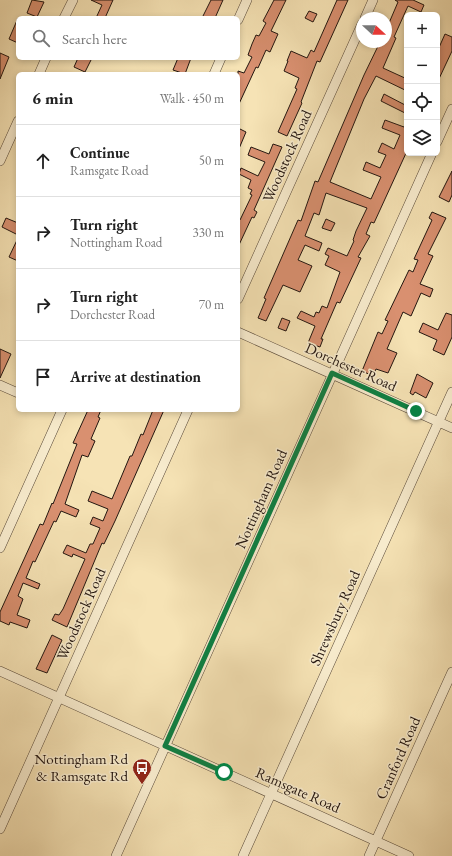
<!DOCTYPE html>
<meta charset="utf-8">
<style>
body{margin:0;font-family:"EB Garamond",serif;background:#f2f2f2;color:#222}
.controls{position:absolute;right:12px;top:12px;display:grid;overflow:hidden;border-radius:6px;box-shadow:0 2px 6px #0003}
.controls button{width:36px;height:36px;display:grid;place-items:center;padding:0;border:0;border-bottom:1px solid #e0e0e0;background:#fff;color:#222;font:20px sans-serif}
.compass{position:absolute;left:356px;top:12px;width:36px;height:36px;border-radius:50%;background:#fff;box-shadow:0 2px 6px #0003;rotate:111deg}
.stop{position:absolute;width:12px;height:12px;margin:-9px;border:3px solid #0b8043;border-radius:50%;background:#fff}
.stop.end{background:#0b8043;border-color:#fff;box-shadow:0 1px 4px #0008}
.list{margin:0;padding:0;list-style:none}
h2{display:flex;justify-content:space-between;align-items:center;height:52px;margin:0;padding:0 16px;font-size:17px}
h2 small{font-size:13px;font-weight:400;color:#767676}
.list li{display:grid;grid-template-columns:26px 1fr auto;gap:12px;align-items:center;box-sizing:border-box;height:72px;padding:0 16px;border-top:1px solid #e0e0e0}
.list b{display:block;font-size:15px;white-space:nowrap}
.list p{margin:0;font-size:13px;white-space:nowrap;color:#767676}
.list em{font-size:13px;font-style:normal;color:#767676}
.icon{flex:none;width:22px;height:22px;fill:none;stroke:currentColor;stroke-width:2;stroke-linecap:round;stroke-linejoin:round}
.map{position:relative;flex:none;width:452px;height:856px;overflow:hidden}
.search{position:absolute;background:#fff;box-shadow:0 2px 6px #0003;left:16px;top:16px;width:224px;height:44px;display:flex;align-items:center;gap:10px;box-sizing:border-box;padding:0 14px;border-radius:6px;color:#767676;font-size:15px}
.panel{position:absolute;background:#fff;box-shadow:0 2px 6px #0003;left:16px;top:72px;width:224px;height:340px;border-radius:6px}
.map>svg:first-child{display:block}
.building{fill:#d99070;stroke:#231610}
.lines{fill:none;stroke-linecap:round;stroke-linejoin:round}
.minor-casing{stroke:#584939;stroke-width:10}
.minor{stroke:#f9edcf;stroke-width:9}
.route{stroke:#0b8043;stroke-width:5}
.labels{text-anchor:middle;stroke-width:3;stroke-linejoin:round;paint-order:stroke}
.street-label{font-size:15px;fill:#231610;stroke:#f9edcf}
.poi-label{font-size:15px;fill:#231610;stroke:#f9edcf;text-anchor:end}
</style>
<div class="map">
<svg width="452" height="856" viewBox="0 0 452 856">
<rect width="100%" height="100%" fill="#f6e3b5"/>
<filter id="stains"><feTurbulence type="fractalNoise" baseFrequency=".005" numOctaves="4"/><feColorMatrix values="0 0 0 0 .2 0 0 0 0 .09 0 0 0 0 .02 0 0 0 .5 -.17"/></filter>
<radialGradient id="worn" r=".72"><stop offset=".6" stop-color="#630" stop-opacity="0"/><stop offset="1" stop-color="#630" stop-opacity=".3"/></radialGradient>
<path class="building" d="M32,0L44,2L37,17L27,13Z
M91,0H113L105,18H96L102,5Z
M211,0H223L215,18H202Z
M274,0H286L271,31L278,34L270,52L266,50L258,68L256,67L238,106V71L244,73L252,57L248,55L252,44L256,35L259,36L266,23L263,21Z
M337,0H348L320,62L317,61L301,102L302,103L287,136L278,132L297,89L295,88L299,78L284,71L288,61H287L291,51L307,58L311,50L314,52Z
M395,0H413L424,5L421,12L408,6L394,37L396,38L383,68L407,79V91L376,76L364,99L330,182L371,199L381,177L363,170L366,162L380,168L386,155L378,152L382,143L394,149L400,135L382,128L385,120L404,127L407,120V151L374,223L371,222L366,234L370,236L358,257L361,258L340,303L337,302L321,339H323L320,347L308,343L315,326L297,318L301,311L314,317L316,312L319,313L322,306L327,308L340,272L325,265L329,256L325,254L328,248L347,256L354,241L353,240L356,231L367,208L326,193L319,215L314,213L305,236L322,243L319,251L305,245L298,260L312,266L300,292L283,285L266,321L258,318L266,299L264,298L298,220L301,221L315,181L318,182L364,75L380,42H386V30L398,2Z
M309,11L317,14L313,22L305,18Z
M18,18V43L9,39Z
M445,34L452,37V51L437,83V52Z
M0,53L9,57L0,79Z
M78,58H92L85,72L74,67Z
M178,58H191L185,74L173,70Z
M384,94L407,106V114L381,101Z
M238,128L246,132L238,151Z
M273,144L282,147L254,210L257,212L254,218L252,217L238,247V219L240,220L252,195L250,194L252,190L248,188L251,180L239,174L241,168L258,176L265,162L248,155L251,147L269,154Z
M452,171V195L449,202L439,197Z
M432,212L446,218L428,254L433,256L420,284L433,289L430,297L421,293L411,316L403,312L387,349L397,353L388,373L376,369L373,376L362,371L378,332L382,334L388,321L385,320L409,270L413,272L418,260L414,259L432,220L429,218Z
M6,218L18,223V235L2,227Z
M326,219L335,223L331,231L322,228Z
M18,238V261L9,257Z
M446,313L452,315V337L444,355L433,350L437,340L419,332L423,323L438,330Z
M282,318L290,321L286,331L278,328Z
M0,349L11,354L0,378Z
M417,374L433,383L426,398L415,392L413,395L410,393Z
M88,410H101L98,417L100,418L91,439L95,441L88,457L82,455L65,504L79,510L76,517L61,511L56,522L54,521L35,562L33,561L26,578L40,584L38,589L23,583L18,596L23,599L17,615L30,620L27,628L10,622L9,625L0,621V612L40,524L43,525L52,503L53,504L77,444L73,443Z
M153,410H164L115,521L104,544L102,543L67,627L52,620L55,614L59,615L63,609L85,559L73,554L72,557L63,553L67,545L86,553L90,544H93L100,528L90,524L93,517L103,521L108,509L88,501L92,491L112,499L130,456H132L141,434L143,435Z
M52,635L62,640L47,673L36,669Z"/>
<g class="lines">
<g class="minor-casing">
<path id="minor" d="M64,18L73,0
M365,18L373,0
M238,20L247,0
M39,74L46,58
M214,74L221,58
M437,142L452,109
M0,161L18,121
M238,299L362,24
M238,332L452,428
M0,385L18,393
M0,548L62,410
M0,671L409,856
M0,829L188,410
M116,856L432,153
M243,856L452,392
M369,856L452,672"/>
</g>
<use href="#minor" class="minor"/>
</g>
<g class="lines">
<path class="route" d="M224,772L165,746L332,373L416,411"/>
</g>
<defs>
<g id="bus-pin" transform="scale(1)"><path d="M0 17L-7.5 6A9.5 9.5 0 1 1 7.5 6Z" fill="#8f2418" stroke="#f9edcf"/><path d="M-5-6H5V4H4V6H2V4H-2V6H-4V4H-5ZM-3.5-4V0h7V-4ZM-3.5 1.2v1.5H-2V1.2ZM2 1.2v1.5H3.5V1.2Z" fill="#fff"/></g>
</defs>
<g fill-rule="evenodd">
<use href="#bus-pin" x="142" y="768"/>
</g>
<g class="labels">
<g class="street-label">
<text transform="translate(287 156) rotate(-66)" y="5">Woodstock Road</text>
<text transform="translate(351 367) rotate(24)" y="5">Dorchester Road</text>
<text transform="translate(261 499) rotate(-66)" y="5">Nottingham Road</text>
<text transform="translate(81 614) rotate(-66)" y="5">Woodstock Road</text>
<text transform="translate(335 618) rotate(-66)" y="5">Shrewsbury Road</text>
<text transform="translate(398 758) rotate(-66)" y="5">Cranford Road</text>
<text transform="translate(298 790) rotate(24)" y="5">Ramsgate Road</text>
</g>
<g class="poi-label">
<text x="128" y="764">Nottingham Rd<tspan x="128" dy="17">&amp; Ramsgate Rd</tspan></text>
</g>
</g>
<rect width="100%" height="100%" filter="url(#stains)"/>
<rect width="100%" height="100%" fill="url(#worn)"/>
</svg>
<div class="controls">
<button>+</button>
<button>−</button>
<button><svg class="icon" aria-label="locate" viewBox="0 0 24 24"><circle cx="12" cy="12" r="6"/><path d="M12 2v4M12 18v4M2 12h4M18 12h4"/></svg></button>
<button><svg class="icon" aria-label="layers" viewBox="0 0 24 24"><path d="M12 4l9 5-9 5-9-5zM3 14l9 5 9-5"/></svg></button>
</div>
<svg class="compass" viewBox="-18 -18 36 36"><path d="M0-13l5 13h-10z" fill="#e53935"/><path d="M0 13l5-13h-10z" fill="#767676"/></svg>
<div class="stop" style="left:224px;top:772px"></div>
<div class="stop end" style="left:416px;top:411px"></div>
<div class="search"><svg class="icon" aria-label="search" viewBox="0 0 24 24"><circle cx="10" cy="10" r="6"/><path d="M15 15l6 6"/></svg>Search here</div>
<section class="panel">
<h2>6 min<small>Walk · 450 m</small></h2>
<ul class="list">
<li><svg class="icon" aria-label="ahead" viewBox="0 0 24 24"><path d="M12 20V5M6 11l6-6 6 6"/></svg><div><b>Continue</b><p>Ramsgate Road</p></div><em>50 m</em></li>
<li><svg class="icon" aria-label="right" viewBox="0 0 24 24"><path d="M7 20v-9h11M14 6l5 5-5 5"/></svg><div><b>Turn right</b><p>Nottingham Road</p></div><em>330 m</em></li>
<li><svg class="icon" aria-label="right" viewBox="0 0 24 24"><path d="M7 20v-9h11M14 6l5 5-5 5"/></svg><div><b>Turn right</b><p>Dorchester Road</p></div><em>70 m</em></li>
<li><svg class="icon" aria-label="arrive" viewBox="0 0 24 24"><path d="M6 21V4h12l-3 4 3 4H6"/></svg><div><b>Arrive at destination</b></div></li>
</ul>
</section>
</div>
